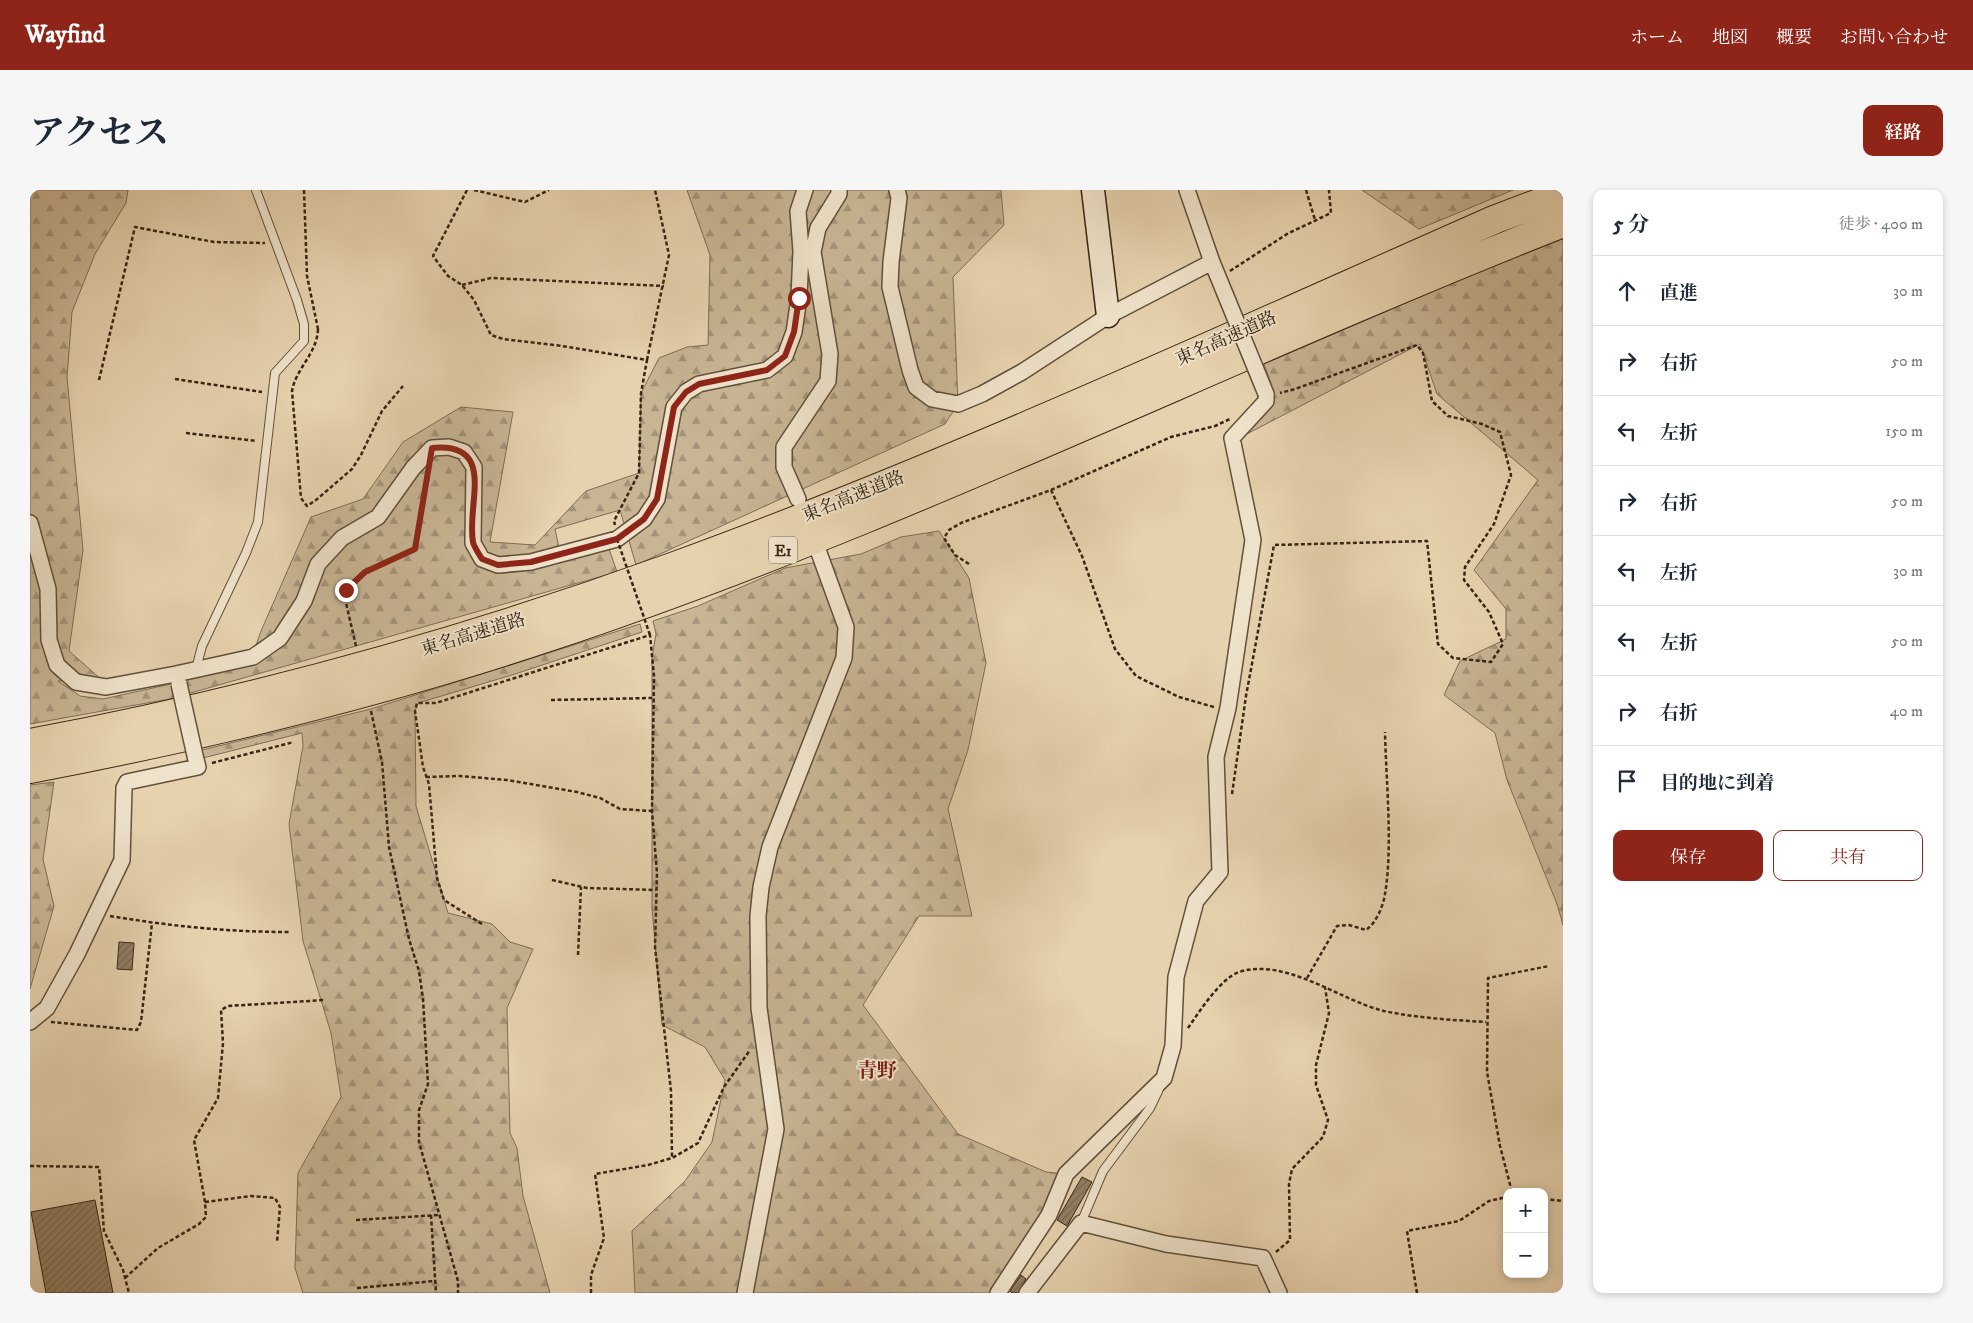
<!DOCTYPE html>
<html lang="ja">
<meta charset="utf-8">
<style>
body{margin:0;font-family:"IM FELL DW Pica","Noto Serif JP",serif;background:#f6f6f7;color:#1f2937}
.controls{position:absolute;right:15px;bottom:15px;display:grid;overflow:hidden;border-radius:10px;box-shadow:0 2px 8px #0003}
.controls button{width:45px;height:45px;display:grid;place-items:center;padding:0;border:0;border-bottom:1px solid #e0e1e3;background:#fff;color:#1f2937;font:25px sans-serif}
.stop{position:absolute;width:15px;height:15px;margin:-11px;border:4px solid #8f2418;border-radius:50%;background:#fff}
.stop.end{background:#8f2418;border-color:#fff;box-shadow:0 1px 5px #0008}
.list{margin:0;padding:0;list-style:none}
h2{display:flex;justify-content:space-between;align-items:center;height:65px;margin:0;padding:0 20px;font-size:21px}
h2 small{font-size:16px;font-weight:400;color:#747a83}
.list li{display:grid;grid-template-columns:32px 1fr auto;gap:15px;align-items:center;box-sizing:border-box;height:70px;padding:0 20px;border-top:1px solid #e0e1e3}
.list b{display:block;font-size:19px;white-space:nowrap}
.list em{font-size:16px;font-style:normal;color:#747a83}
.actions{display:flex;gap:10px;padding:15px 20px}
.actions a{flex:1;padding:11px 0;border:1px solid #8f2418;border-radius:10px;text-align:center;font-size:18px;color:#8f2418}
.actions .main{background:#8f2418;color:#fff}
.icon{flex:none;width:28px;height:28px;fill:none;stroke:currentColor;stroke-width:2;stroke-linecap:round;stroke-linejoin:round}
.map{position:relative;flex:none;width:1533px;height:1103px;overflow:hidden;border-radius:10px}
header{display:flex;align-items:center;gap:30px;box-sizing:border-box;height:70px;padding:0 25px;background:#8f2418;color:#fff}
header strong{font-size:24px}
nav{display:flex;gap:28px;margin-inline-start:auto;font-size:18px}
.intro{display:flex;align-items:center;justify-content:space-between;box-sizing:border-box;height:120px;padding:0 30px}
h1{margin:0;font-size:35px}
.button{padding:12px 22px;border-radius:10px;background:#8f2418;color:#fff;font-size:18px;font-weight:700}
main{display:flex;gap:30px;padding:0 30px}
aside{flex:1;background:#fff;border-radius:10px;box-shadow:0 2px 8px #0003}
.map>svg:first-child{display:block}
.forest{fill:url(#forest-firs);stroke:#7f6d54}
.building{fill:url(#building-hatch);stroke:#362514}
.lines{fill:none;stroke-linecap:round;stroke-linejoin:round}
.lane-casing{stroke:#62503a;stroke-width:10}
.street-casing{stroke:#62503a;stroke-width:18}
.secondary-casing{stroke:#362514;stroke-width:25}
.highway-casing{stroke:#362514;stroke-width:30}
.path{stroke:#362514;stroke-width:2.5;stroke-dasharray:4 2.5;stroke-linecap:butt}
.lane{stroke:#efe2ca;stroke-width:8}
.street{stroke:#efe2ca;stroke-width:15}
.secondary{stroke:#efe2ca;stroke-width:22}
.highway{stroke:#e6d2ae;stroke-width:28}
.street-bridge-casing{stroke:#62503a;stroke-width:18;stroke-linecap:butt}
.path-bridge{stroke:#362514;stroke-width:2.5;stroke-dasharray:4 2.5;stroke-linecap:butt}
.street-bridge{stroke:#efe2ca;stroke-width:15}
.route{stroke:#8f2418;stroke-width:6}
.labels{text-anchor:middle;stroke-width:4;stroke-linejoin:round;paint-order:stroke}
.shield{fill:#efe2ca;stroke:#6e5e4b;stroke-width:1}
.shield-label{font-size:16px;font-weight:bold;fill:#362514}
.street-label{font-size:18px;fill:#362514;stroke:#efe2ca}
.quarter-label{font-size:20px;font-weight:bold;fill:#7a1f14;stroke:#efe2ca}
</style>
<header>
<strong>Wayfind</strong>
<nav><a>ホーム</a><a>地図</a><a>概要</a><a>お問い合わせ</a></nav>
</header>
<div class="intro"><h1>アクセス</h1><a class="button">経路</a></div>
<main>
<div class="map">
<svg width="1533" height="1103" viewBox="0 0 1533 1103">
<defs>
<pattern id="forest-firs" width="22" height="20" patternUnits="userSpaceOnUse" patternTransform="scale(1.25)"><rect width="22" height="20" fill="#c8b594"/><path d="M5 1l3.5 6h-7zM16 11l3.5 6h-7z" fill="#a39378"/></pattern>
<pattern id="building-hatch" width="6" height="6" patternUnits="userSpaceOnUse" patternTransform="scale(1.25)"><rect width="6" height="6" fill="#927f64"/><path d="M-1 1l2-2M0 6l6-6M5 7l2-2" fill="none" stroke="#786851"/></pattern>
</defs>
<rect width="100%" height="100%" fill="#e6d2ae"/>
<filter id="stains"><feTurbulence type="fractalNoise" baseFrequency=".004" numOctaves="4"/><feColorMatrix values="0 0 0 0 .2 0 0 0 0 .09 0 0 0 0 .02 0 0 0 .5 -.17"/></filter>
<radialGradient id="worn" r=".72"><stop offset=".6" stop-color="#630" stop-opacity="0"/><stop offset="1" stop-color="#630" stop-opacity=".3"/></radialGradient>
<path class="forest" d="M0,0H98L96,13L65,64L42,122L37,187L53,360L39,461L72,490L28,491L50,506L73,509L141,494L145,508L0,534Z
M657,0H971L974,35L923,87L928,214L915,234L606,375L590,320L525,339L532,371L579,359L587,382L157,504L155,490L220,473L231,441L281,327L333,309L373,252L431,217L483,222L460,352L505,355L556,301L609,283L611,203L629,168L657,157L678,155L680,65Z
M1332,0H1483L1389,39Z
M1533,42V735L1527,714L1477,590L1465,543L1414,505L1430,471L1476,449V419L1444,380L1508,290L1407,204L1390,154L1211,247L1241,193L1234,174L1478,69Z
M909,341L939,388L956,473L938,560L918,619L942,726H889L833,815L928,944L1016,982L1036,984L969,1103H605L602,1041L655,991L682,952L695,890L675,857L632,835L622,718V467L626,444L623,431L668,416L755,378L831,364L871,347Z
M610,434L612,442L482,485L388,513L385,521L386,616L418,723L462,734L480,752L503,759L477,818L480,943L487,958L493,1006L520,1103H273L265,1078L268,983L311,907L301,843L273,751L259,634L273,556L272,543L173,568L172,560L341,519Z
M24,592L13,669L24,716L0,799V595Z"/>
<path class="building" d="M89,752L104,753L102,780L87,779Z
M1052,987L1062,992L1037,1036L1027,1030Z
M65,1010L83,1103H16L1,1022Z
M991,1085L996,1089L988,1103H982L980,1101Z"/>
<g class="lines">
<g class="lane-casing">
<path id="lane" d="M166,479L172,456L216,363L228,332L245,183L274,151V134L267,110L226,0
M1051,1033L1073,981L1120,918L1129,899"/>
</g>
<g class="street-casing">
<path id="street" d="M867,0L869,8L861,72L860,97L880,180L886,197L902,209L928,214L952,204L992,182L1078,126L1182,72
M1157,0L1182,72L1198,111
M768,309L754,277V257L798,191L800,164L783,62L788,38L809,4V0
M0,333L18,399L19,450L27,475L46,492L76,497L146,484L223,467L250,448L274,411L288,374L312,348L348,327L383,278L402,258L419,257L434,262L444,277L443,353L452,369L468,375L501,372L587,349L614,329L627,309L644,217L656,202L669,194L737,180L755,166L764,142L769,108L771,61L768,21L775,0
M0,832L17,818L47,764L92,670L94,598L97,592L168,577L166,570
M715,1103L746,939L729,818L728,726L731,697L740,657L814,468L816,437L788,360
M968,1103L1019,1025L1036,984L1134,888L1143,856L1146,787L1166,711L1190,682L1186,567L1198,518L1223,350L1202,248L1236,211V204
M997,1103L1051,1033L1136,1054L1233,1068L1249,1103"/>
</g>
<g class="secondary-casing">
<path id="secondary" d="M1063,0L1078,126"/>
</g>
<g class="highway-casing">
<path id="highway" d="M0,553C219,512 433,453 642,377C922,275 1194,149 1466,29L1533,4
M0,579C174,546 348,504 516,448C864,333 1193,167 1533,33"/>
</g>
<path class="path" d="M274,0L277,86L288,139
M437,0L403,66L418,86L432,95L444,110L461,145L473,149L532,156L617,170L611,203L609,283L584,331L585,335
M444,0L495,12L519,0
M1276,0L1285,30
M1200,81L1257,44L1301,23L1299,0
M432,95L461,88L634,96
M288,139C287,164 266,178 262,201L271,308L277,316L286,310L322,279L331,265L352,221L373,196
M617,170L639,65L625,0
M145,189L232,202
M69,190L105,37L184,52L235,53
M156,243L227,251
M1021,300L1141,247L1185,236L1200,229
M939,374L925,365L914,348L919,340L931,333L1021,300L1052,366L1085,459L1106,486L1149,507L1184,517
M326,456L316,413V400L335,382L385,359L397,284
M521,510L622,508
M341,521L352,572L359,657L379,749L389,781L393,809L398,894L389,920V952L428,1091V1103
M182,573L264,552
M396,587L430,586L477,590L547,602L570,608L590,619L622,621
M1202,604L1216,506L1244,355L1397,351L1408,454L1423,468L1461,472L1473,454L1459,422L1434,390L1435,377L1464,334L1481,285L1470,242L1452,234L1418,226L1402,211L1393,163L1387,155L1265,199L1250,203
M522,690L557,698L626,700
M80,726C140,736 198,742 259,742
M452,734L414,710L407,688L399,594L393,577L385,521L387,513H406L620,445L624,486L622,621L627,683L625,757L641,901L642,968
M548,765L551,697
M1277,788L1307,736L1319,735L1336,740C1346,733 1353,717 1355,704C1363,657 1356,591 1355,542
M21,832L107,840L111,832L122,733
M1158,838C1169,822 1191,788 1209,782C1256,767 1311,811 1354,821C1387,828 1422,830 1456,832
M0,976L69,977L74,1041L93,1080L99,1103
M1482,1002L1470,956L1457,882L1458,788L1519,776
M1514,1009L1533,1011
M175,1012L221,1006L245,1008L250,1017L247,1052
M401,1025L406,1103
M326,1030L409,1025
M1246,1062L1260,1050L1259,994L1262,979L1293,947L1298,930L1286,895V875L1299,823L1295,797
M95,1088L128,1058L169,1034L176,1027L175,1012L164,950L188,908L193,853L191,820L198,816L295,810
M327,1098L405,1091
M561,1103V1085L574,1048L565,984L618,975L642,968L668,953L694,897L720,860
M1387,1103L1377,1041L1429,1031L1459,1011L1477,1007"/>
<use href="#lane" class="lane"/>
<use href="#street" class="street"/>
<use href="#secondary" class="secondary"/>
<use href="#highway" class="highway"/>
<g class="street-bridge-casing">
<path id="street-bridge" d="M1198,111L1236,204
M149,494L166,570"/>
</g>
<path class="path-bridge" d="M587,349L620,445"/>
<use href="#street-bridge" class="street-bridge"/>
</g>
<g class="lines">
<path class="route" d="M316,400L335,382L385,359L402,258C468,252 436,314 443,352C444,357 449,364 452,369L468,375L501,372L587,349L614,329L627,309L644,217L656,202L669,194L737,180L755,166L764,142L769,108"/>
</g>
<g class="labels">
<rect class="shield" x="739" y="346.5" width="28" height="27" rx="4"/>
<g class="shield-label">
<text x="753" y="366">E1</text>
</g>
<g class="street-label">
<text transform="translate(1196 148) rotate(-24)" y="6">東名高速道路</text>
<text transform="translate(823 306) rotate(-22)" y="6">東名高速道路</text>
<text transform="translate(443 444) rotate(-17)" y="6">東名高速道路</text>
</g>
<g class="quarter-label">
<text x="847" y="887">青野</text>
</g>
</g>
<rect width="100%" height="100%" filter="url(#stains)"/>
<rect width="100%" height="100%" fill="url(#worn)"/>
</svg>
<div class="controls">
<button>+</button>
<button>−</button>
</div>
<div class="stop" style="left:769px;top:108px"></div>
<div class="stop end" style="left:316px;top:400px"></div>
</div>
<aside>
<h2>5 分<small>徒歩 · 400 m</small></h2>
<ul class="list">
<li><svg class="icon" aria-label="ahead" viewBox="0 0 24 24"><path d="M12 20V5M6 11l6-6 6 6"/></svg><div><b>直進</b></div><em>30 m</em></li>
<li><svg class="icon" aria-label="right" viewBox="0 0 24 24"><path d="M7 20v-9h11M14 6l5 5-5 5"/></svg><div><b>右折</b></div><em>50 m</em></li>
<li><svg class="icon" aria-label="left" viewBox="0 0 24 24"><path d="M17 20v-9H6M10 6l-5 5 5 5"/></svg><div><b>左折</b></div><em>150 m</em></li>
<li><svg class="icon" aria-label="right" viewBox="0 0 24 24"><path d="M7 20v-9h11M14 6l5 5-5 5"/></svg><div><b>右折</b></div><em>50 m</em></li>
<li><svg class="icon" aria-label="left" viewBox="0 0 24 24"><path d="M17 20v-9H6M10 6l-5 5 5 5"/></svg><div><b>左折</b></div><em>30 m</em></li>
<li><svg class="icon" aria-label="left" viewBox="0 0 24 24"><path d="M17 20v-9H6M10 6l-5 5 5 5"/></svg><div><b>左折</b></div><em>50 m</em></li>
<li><svg class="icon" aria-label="right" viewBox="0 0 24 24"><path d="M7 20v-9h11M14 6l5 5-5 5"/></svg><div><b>右折</b></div><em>40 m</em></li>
<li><svg class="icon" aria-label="arrive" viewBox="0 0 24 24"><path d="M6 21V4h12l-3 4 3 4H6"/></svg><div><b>目的地に到着</b></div></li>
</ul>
<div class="actions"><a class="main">保存</a><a>共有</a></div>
</aside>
</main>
